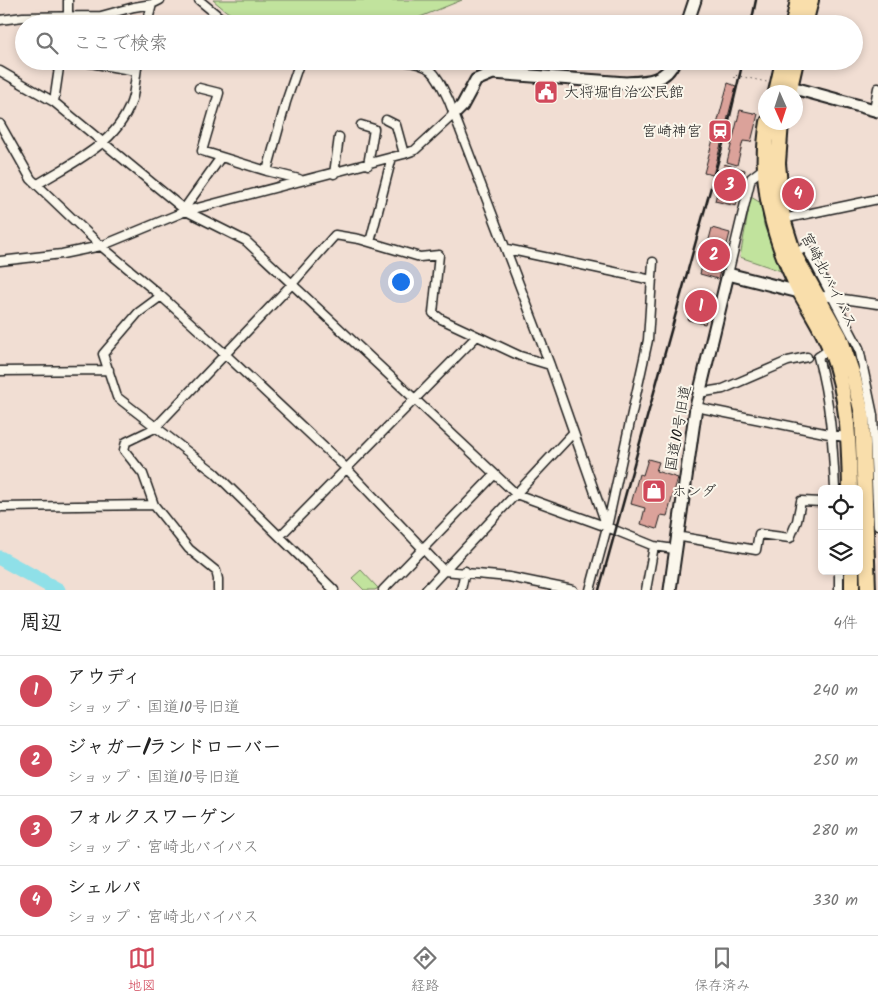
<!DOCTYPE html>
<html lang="ja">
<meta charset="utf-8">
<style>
body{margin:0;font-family:Kalam,"Klee One",sans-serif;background:#f2f2f2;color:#222}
.controls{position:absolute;right:15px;bottom:15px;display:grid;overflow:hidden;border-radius:8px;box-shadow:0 2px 8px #0003}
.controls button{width:45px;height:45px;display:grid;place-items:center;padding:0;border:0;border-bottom:1px solid #e0e0e0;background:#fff;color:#222;font:25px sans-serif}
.compass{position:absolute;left:758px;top:85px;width:45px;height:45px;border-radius:50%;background:#fff;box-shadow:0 2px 8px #0003;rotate:177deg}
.you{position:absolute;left:400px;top:281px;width:18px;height:18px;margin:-12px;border:4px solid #fff;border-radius:50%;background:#1a73e8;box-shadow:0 0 0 8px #1a73e833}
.badge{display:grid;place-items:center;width:32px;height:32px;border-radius:50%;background:#d1495b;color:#fff;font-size:16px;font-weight:700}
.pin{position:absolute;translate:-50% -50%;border:2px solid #fff;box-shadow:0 1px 5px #0006}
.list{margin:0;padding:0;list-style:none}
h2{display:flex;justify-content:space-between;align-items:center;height:65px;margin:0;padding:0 20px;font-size:21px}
h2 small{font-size:16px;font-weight:400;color:#767676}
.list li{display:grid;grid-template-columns:32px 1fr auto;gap:15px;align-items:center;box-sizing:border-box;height:70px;padding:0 20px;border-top:1px solid #e0e0e0}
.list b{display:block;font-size:19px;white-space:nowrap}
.list p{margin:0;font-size:16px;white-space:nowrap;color:#767676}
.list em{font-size:16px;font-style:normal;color:#767676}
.icon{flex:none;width:28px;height:28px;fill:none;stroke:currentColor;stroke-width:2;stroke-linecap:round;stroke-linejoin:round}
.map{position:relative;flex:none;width:878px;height:590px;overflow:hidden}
.search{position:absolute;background:#fff;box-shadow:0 2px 8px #0003;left:15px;right:15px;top:15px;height:55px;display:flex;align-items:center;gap:12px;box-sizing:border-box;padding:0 18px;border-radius:28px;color:#767676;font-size:19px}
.sheet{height:345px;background:#fff}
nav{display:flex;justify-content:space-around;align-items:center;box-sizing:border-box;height:70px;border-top:1px solid #e0e0e0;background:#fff;font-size:14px;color:#767676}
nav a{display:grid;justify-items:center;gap:2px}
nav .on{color:#d1495b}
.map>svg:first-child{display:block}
.green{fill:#c1e39d;stroke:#6e805c}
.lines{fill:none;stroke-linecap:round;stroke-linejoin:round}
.river{stroke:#8fe0e8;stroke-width:15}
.building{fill:#dba29a;stroke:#1c1c1c}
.street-casing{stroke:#1c1c1c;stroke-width:11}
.secondary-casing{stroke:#1c1c1c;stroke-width:15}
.highway-casing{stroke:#1c1c1c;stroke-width:18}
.path{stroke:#1c1c1c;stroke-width:1;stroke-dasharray:1 4;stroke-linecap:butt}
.street{stroke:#fbf7ec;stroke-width:8}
.secondary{stroke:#fbf7ec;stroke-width:11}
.highway{stroke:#f9deab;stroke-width:14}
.rail{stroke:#1c1c1c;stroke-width:2.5}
.labels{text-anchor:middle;stroke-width:4;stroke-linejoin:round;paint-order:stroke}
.poi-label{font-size:15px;fill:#1c1c1c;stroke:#fbf7ec;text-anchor:start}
.street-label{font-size:15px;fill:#1c1c1c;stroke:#fbf7ec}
</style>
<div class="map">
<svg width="878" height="590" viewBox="0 0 878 590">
<rect width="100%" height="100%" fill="#f1ded3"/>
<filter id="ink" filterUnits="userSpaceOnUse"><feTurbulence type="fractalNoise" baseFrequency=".02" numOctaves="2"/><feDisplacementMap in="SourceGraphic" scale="10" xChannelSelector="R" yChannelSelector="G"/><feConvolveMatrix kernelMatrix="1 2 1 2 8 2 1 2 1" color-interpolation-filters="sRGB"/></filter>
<g filter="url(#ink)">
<path class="green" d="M213,0H462L403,24H248L226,11Z
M751,197L761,203L764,225L781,271L740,257Z
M361,570L378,588L375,590H364L352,578Z"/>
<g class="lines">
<path class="river" d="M0,558L58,590"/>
</g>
<path class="building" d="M728,83L736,86L713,175L704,173Z
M545,86L551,88L547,99L541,96Z
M740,110L758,114L751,142L743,141L737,165L727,162Z
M724,164L745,170L736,206L715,201Z
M712,228L730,233L718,279L700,274Z
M696,290L713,294L705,324L688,320Z
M648,459L659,462L656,471L678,478L667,516L661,515L657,529L641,524L645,508L631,504L639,474L643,475Z"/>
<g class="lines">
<g class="street-casing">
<path id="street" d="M68,0V24
M199,0L228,24
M0,20L23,17L101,16L134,7L152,4L160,0
M147,24L152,4
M79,61L136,71
M402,61C434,64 436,74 449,101L550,365L607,527
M0,71L54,102L186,211L246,241L516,494L607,527L654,546L674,549
M199,88L219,93L202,151L267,171
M54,102L60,61
M874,109L878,88
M386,120L396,125L404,154
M0,124L31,179L101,246L161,296L225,354L347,469L444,571L509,577L573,590
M361,125L374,129L368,165
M334,174L339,137
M299,179L267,171L286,102L300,61
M38,184C75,161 121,142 133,96C135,85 136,73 138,61
M184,209L221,157
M783,219L878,199
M370,242L392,157
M507,249L652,280
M794,254L806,247L859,348L873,415L878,525
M0,261L62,254L101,246L186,211L404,154L415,150L454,114
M728,274L751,178L764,168
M816,295L878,304
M161,296L138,313L103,354L117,397L215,473L334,590
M830,349L818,357C830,401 833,444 835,489
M0,371L109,370
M698,393L723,389L788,361L807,357
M696,407L849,438
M0,507L154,505
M280,536L477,336
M676,536L756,550L759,534L790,538L797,521L801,501L822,502
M839,571V590
M218,590V579L216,571L189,549L154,505L143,474L124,450L126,442L155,428L291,285L335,235L359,239L420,257L439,255L433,313L441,319L520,356L550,365
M383,590L494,475
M426,590L573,433
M461,590L465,571
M590,590L607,527L648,340L653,262
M646,590L654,546"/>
</g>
<g class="secondary-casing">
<path id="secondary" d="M687,24L695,0
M783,85L878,111
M454,114L462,106L476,80L493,73L626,83C645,82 666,82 674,61
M670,590L696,407L728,274L807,294"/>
</g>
<g class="highway-casing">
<path id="highway" d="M793,24L798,0
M805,24L811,0
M776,92L783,61
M789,92L796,61
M768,122C757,183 773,240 801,294C811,312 824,331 831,351C848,396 849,441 850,489
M781,122L778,163L783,219L794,254L840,337L853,375L862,414L868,590
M852,571V590"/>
</g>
<path class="path" d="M734,78V75L767,82"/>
<use href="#street" class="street"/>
<use href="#secondary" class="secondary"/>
<use href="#highway" class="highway"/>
<path class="rail" d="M751,24L756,0
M599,590L726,133L743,61"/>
</g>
</g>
<defs>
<g id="civic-square" transform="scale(1.25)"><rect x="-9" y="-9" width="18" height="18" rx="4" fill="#d1495b" stroke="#fbf7ec"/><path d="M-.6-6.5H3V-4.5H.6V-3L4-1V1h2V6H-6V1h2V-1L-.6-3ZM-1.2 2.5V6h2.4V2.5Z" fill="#fff"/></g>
<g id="station-square" transform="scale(1.25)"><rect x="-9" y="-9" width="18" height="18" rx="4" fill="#d1495b" stroke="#fbf7ec"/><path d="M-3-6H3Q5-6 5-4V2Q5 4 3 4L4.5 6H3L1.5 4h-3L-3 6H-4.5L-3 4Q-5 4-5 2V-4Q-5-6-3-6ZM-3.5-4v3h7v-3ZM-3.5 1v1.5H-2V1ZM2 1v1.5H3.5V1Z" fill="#fff"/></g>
<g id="shop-square" transform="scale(1.25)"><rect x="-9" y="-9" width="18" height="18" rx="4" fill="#d1495b" stroke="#fbf7ec"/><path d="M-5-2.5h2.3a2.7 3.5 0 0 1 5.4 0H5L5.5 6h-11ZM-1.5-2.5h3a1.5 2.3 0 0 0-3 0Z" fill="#fff"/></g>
</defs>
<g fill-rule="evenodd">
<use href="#civic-square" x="546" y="92"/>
<use href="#station-square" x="720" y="131"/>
<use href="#shop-square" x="654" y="491"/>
</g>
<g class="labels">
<g class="poi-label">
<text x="564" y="97">大将堀自治公民館</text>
<text x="702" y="136" text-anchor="end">宮崎神宮</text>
<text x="672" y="496">ホンダ</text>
</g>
<g class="street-label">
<text transform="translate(829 280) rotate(63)" y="5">宮崎北バイパス</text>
<text transform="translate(678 428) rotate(-80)" y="5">国道10号旧道</text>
</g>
</g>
</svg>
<div class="controls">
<button><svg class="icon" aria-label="locate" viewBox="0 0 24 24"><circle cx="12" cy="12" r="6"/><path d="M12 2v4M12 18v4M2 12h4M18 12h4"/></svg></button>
<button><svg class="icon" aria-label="layers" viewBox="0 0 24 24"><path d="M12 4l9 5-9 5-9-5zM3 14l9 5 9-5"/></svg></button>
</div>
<svg class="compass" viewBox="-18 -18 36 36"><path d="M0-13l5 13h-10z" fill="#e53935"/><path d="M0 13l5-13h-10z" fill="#767676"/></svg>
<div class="you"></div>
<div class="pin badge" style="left:701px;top:306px">1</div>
<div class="pin badge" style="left:714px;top:255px">2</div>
<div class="pin badge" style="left:730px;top:185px">3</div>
<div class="pin badge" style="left:798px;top:194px">4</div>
<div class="search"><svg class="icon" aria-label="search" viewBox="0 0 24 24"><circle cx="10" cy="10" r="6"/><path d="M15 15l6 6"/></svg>ここで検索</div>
</div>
<section class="sheet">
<h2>周辺<small>4件</small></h2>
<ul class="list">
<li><span class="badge">1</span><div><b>アウディ</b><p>ショップ · 国道10号旧道</p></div><em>240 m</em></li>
<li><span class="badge">2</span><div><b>ジャガー/ランドローバー</b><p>ショップ · 国道10号旧道</p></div><em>250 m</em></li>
<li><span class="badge">3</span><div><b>フォルクスワーゲン</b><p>ショップ · 宮崎北バイパス</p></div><em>280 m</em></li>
<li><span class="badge">4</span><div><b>シェルパ</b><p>ショップ · 宮崎北バイパス</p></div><em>330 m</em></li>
</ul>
</section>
<nav>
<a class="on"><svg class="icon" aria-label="map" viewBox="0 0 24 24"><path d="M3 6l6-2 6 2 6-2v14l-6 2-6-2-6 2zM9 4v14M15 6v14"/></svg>地図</a>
<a><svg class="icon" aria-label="directions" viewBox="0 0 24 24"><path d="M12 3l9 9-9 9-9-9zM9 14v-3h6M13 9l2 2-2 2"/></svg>経路</a>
<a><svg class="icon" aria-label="saved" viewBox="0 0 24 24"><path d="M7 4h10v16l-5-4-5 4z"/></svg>保存済み</a>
</nav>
